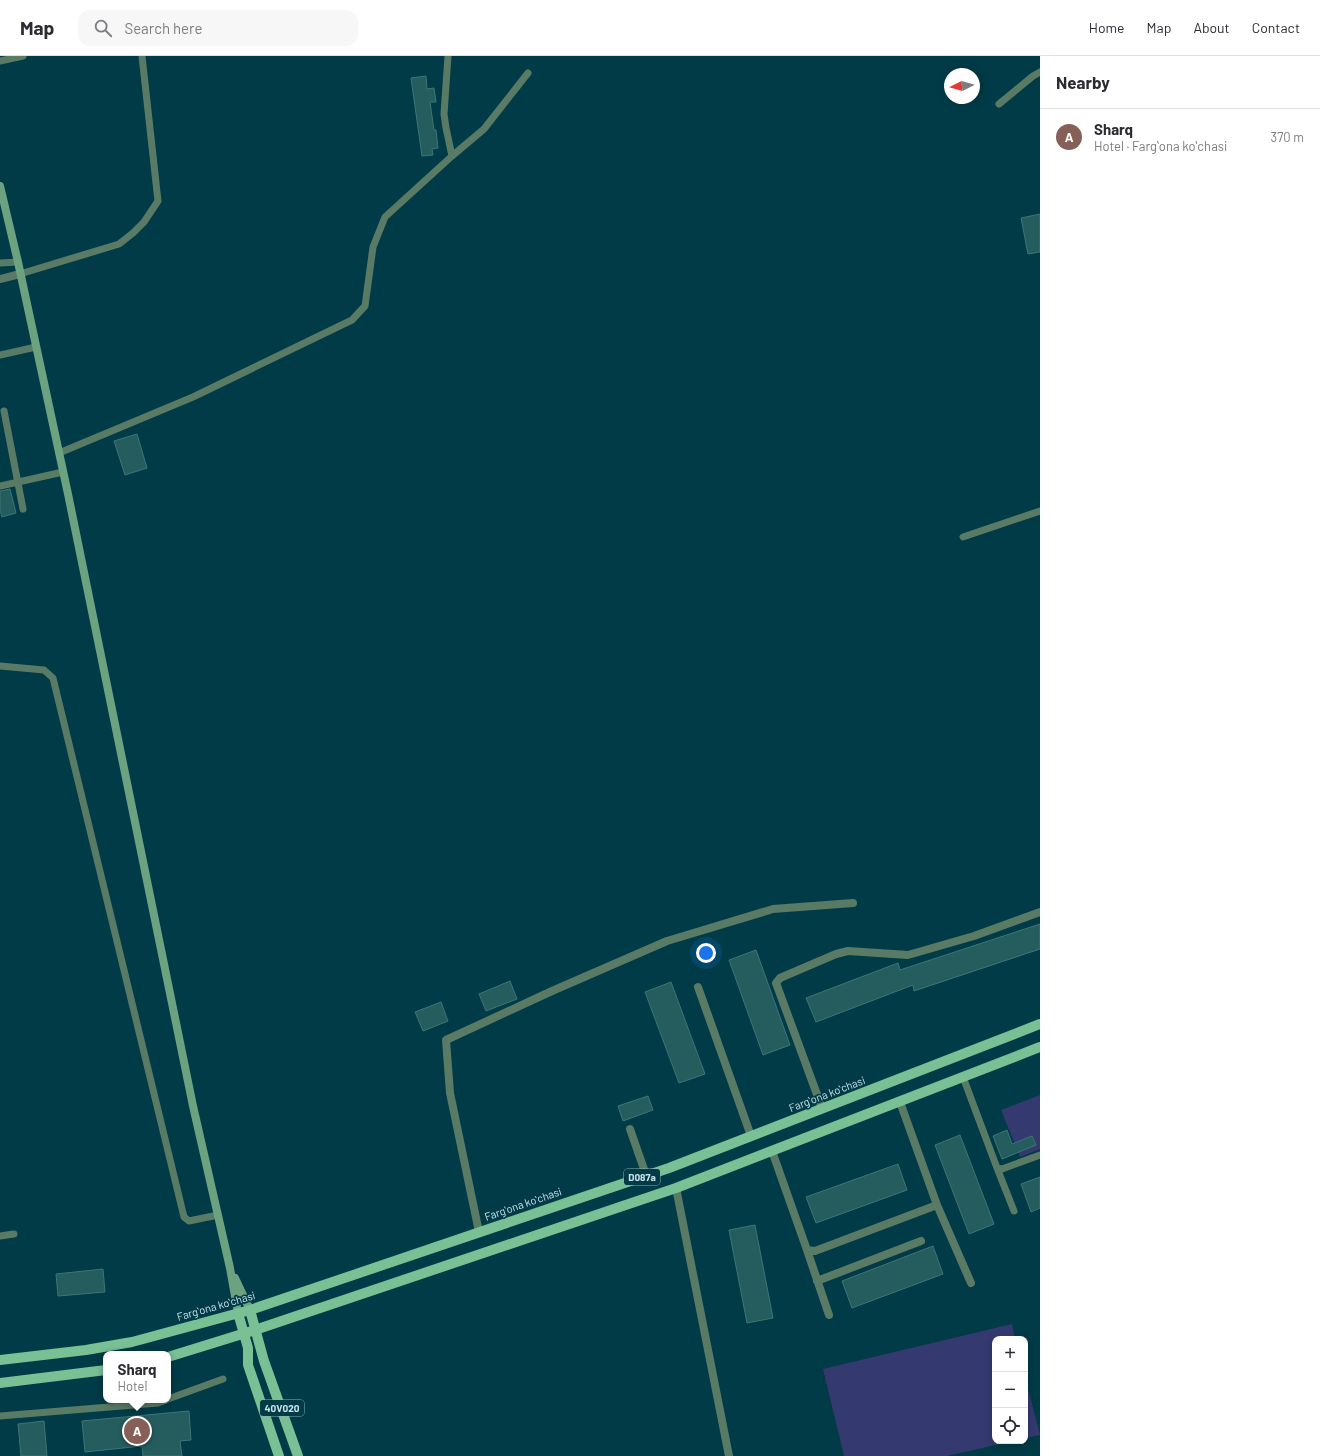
<!DOCTYPE html>
<meta charset="utf-8">
<style>
body{margin:0;font-family:Barlow,sans-serif;background:#f7f7f7;color:#2b2b33}
.controls{position:absolute;right:12px;bottom:12px;display:grid;overflow:hidden;border-radius:8px;box-shadow:0 2px 10px #0003}
.controls button{width:36px;height:36px;display:grid;place-items:center;padding:0;border:0;border-bottom:1px solid #e1e1e2;background:#fff;color:#2b2b33;font:20px sans-serif}
.compass{position:absolute;left:944px;top:12px;width:36px;height:36px;border-radius:50%;background:#fff;box-shadow:0 2px 10px #0003;rotate:265deg}
.you{position:absolute;left:706px;top:897px;width:14px;height:14px;margin:-10px;border:3px solid #fff;border-radius:50%;background:#1a73e8;box-shadow:0 0 0 6px #1a73e833}
.badge{display:grid;place-items:center;width:26px;height:26px;border-radius:50%;background:#855f58;color:#fff;font-size:13px;font-weight:700}
.pin{position:absolute;translate:-50% -50%;border:2px solid #fff;box-shadow:0 1px 4px #0006}
.popup{position:absolute;left:103px;top:1295px;width:68px;height:52px;box-sizing:border-box;display:grid;place-content:center;border-radius:8px;background:#fff;filter:drop-shadow(0 1px 3px #0005);font-size:13px;white-space:nowrap;color:#7c7c81}
.popup b{font-size:15px;color:#2b2b33}
.popup::after{content:'';position:absolute;left:50%;top:100%;margin-left:-8px;border:8px solid transparent;border-top-color:#fff}
.list{margin:0;padding:0;list-style:none}
h2{display:flex;justify-content:space-between;align-items:center;height:52px;margin:0;padding:0 16px;font-size:17px}
h2 small{font-size:13px;font-weight:400;color:#7c7c81}
.list li{display:grid;grid-template-columns:26px 1fr auto;gap:12px;align-items:center;box-sizing:border-box;height:56px;padding:0 16px;border-top:1px solid #e1e1e2}
.list b{display:block;font-size:15px;white-space:nowrap}
.list p{margin:0;font-size:13px;white-space:nowrap;color:#7c7c81}
.list em{font-size:13px;font-style:normal;color:#7c7c81}
.icon{flex:none;width:22px;height:22px;fill:none;stroke:currentColor;stroke-width:2;stroke-linecap:round;stroke-linejoin:round}
.map{position:relative;flex:none;width:1040px;height:1400px;overflow:hidden}
header{display:flex;align-items:center;gap:24px;box-sizing:border-box;height:56px;padding:0 20px;background:#fff;border-bottom:1px solid #e1e1e2}
header strong{font-size:19px}
nav{display:flex;gap:22px;margin-inline-start:auto;font-size:14px}
.search{width:280px;height:36px;background:#f7f7f7;display:flex;align-items:center;gap:10px;box-sizing:border-box;padding:0 14px;border-radius:12px;color:#7c7c81;font-size:15px}
main{display:flex}
aside{flex:1;background:#fff}
.map>svg:first-child{display:block}
.green{fill:#343970}
.building{fill:#255d5e;stroke:#3e7576}
.lines{fill:none;stroke-linecap:round;stroke-linejoin:round}
.lane{stroke:#597b65;stroke-width:7}
.street{stroke:#597b65;stroke-width:8}
.secondary{stroke:#6ca280;stroke-width:8}
.primary{stroke:#79c095;stroke-width:10}
.labels{text-anchor:middle;stroke-width:3.5;stroke-linejoin:round;paint-order:stroke}
.shield{fill:#003b47;stroke:#8cb0b8;stroke-width:1}
.shield-label{font-size:10px;font-weight:bold;fill:#c8e2e9}
.street-label{font-size:11px;fill:#c8e2e9;stroke:#003b47}
</style>
<header>
<strong>Map</strong>
<div class="search"><svg class="icon" aria-label="search" viewBox="0 0 24 24"><circle cx="10" cy="10" r="6"/><path d="M15 15l6 6"/></svg>Search here</div>
<nav><a>Home</a><a>Map</a><a>About</a><a>Contact</a></nav>
</header>
<main>
<div class="map">
<svg width="1040" height="1400" viewBox="0 0 1040 1400">
<rect width="100%" height="100%" fill="#003b47"/>
<path class="green" d="M1040,1039V1093L1020,1101L1001,1054Z
M1012,1268L1015,1283H995V1385H1013L947,1400H844L823,1313Z
M1025,1320L1040,1379L1025,1382Z"/>
<path class="building" d="M426,20L427,33L434,32L436,46H430L434,74H436L438,92L432,93L433,99L422,100L411,22Z
M1040,158V196L1028,198L1021,162Z
M137,378L147,412L125,419L114,385Z
M10,433L16,457L2,461L0,454V435Z
M1040,868V893L914,935L913,929L816,966L806,942L898,907L900,914Z
M756,894L790,989L763,999L729,904Z
M510,925L517,943L486,955L479,938Z
M671,926L705,1018L679,1027L645,936Z
M441,946L448,965L423,975L415,956Z
M648,1040L653,1054L623,1065L618,1050Z
M1007,1074L1012,1088L1032,1080L1036,1089L1002,1103L993,1080Z
M960,1079L994,1168L969,1178L935,1089Z
M898,1108L907,1134L816,1167L806,1141Z
M1040,1121V1152L1031,1156L1021,1128Z
M755,1169L773,1262L747,1267L729,1174Z
M933,1190L943,1218L852,1252L842,1225Z
M103,1213L105,1236L58,1240L56,1218Z
M189,1355L191,1384L180,1385L182,1400H143L142,1390L85,1396L82,1365Z
M44,1365L47,1400H21L18,1368Z"/>
<g class="lines">
<path class="lane" d="M448,0L444,58L446,72L452,100
M0,5L23,0
M999,48L1033,20L1040,16
M0,207L18,206
M20,218L119,188L133,177L144,166L158,145L142,0
M0,299L36,291
M4,355L23,453
M59,397L193,341L352,264L365,250L373,191L385,161L452,100L484,73L528,17
M0,430L63,416
M963,481L1040,455
M0,610L44,614L53,622L184,1161L189,1165L218,1159
M963,1021L997,1112L1002,1113L1040,1099
M997,1112L1014,1155
M0,1180L14,1178
M168,1343L223,1323
M0,1360L158,1347L166,1344"/>
<path class="street" d="M0,223L20,218
M698,931L751,1080
M822,1052L776,927L780,922L836,898L848,895L908,899L974,880L1040,856
M630,1073L646,1119
M772,1095L807,1194L815,1195L937,1149L900,1046
M676,1132L729,1400
M937,1149L971,1227
M479,1176L450,1037L446,984L552,935L667,885L773,853L853,847
M807,1194L829,1259
M817,1225L921,1185"/>
<path class="secondary" d="M0,130L18,206L68,438L193,1050L230,1212L238,1257
M235,1222L250,1254"/>
<path class="primary" d="M250,1254L264,1305L298,1400
M238,1257L248,1292V1309L279,1400
M168,1301L255,1274L676,1132L1040,991
M0,1304L86,1294L132,1286L250,1254L669,1112L1040,968
M0,1327L106,1314"/>
</g>
<g class="labels">
<g class="shield">
<rect x="624" y="1113" width="36" height="16" rx="3"/>
<rect x="260" y="1344" width="44" height="16" rx="3"/>
</g>
<g class="shield-label">
<text x="642" y="1125">D087a</text>
<text x="282" y="1356">40V020</text>
</g>
<g class="street-label">
<text transform="translate(827 1038) rotate(-21)" y="4">Fargʻona koʻchasi</text>
<text transform="translate(523 1148) rotate(-19)" y="4">Fargʻona koʻchasi</text>
<text transform="translate(216 1250) rotate(-16)" y="4">Fargʻona koʻchasi</text>
</g>
</g>
</svg>
<div class="controls">
<button>+</button>
<button>−</button>
<button><svg class="icon" aria-label="locate" viewBox="0 0 24 24"><circle cx="12" cy="12" r="6"/><path d="M12 2v4M12 18v4M2 12h4M18 12h4"/></svg></button>
</div>
<svg class="compass" viewBox="-18 -18 36 36"><path d="M0-13l5 13h-10z" fill="#e53935"/><path d="M0 13l5-13h-10z" fill="#7c7c81"/></svg>
<div class="you"></div>
<div class="pin badge" style="left:137px;top:1375px">A</div>
<div class="popup"><b>Sharq</b>Hotel</div>
</div>
<aside>
<h2>Nearby<small></small></h2>
<ul class="list">
<li><span class="badge">A</span><div><b>Sharq</b><p>Hotel · Fargʻona koʻchasi</p></div><em>370 m</em></li>
</ul>
</aside>
</main>
